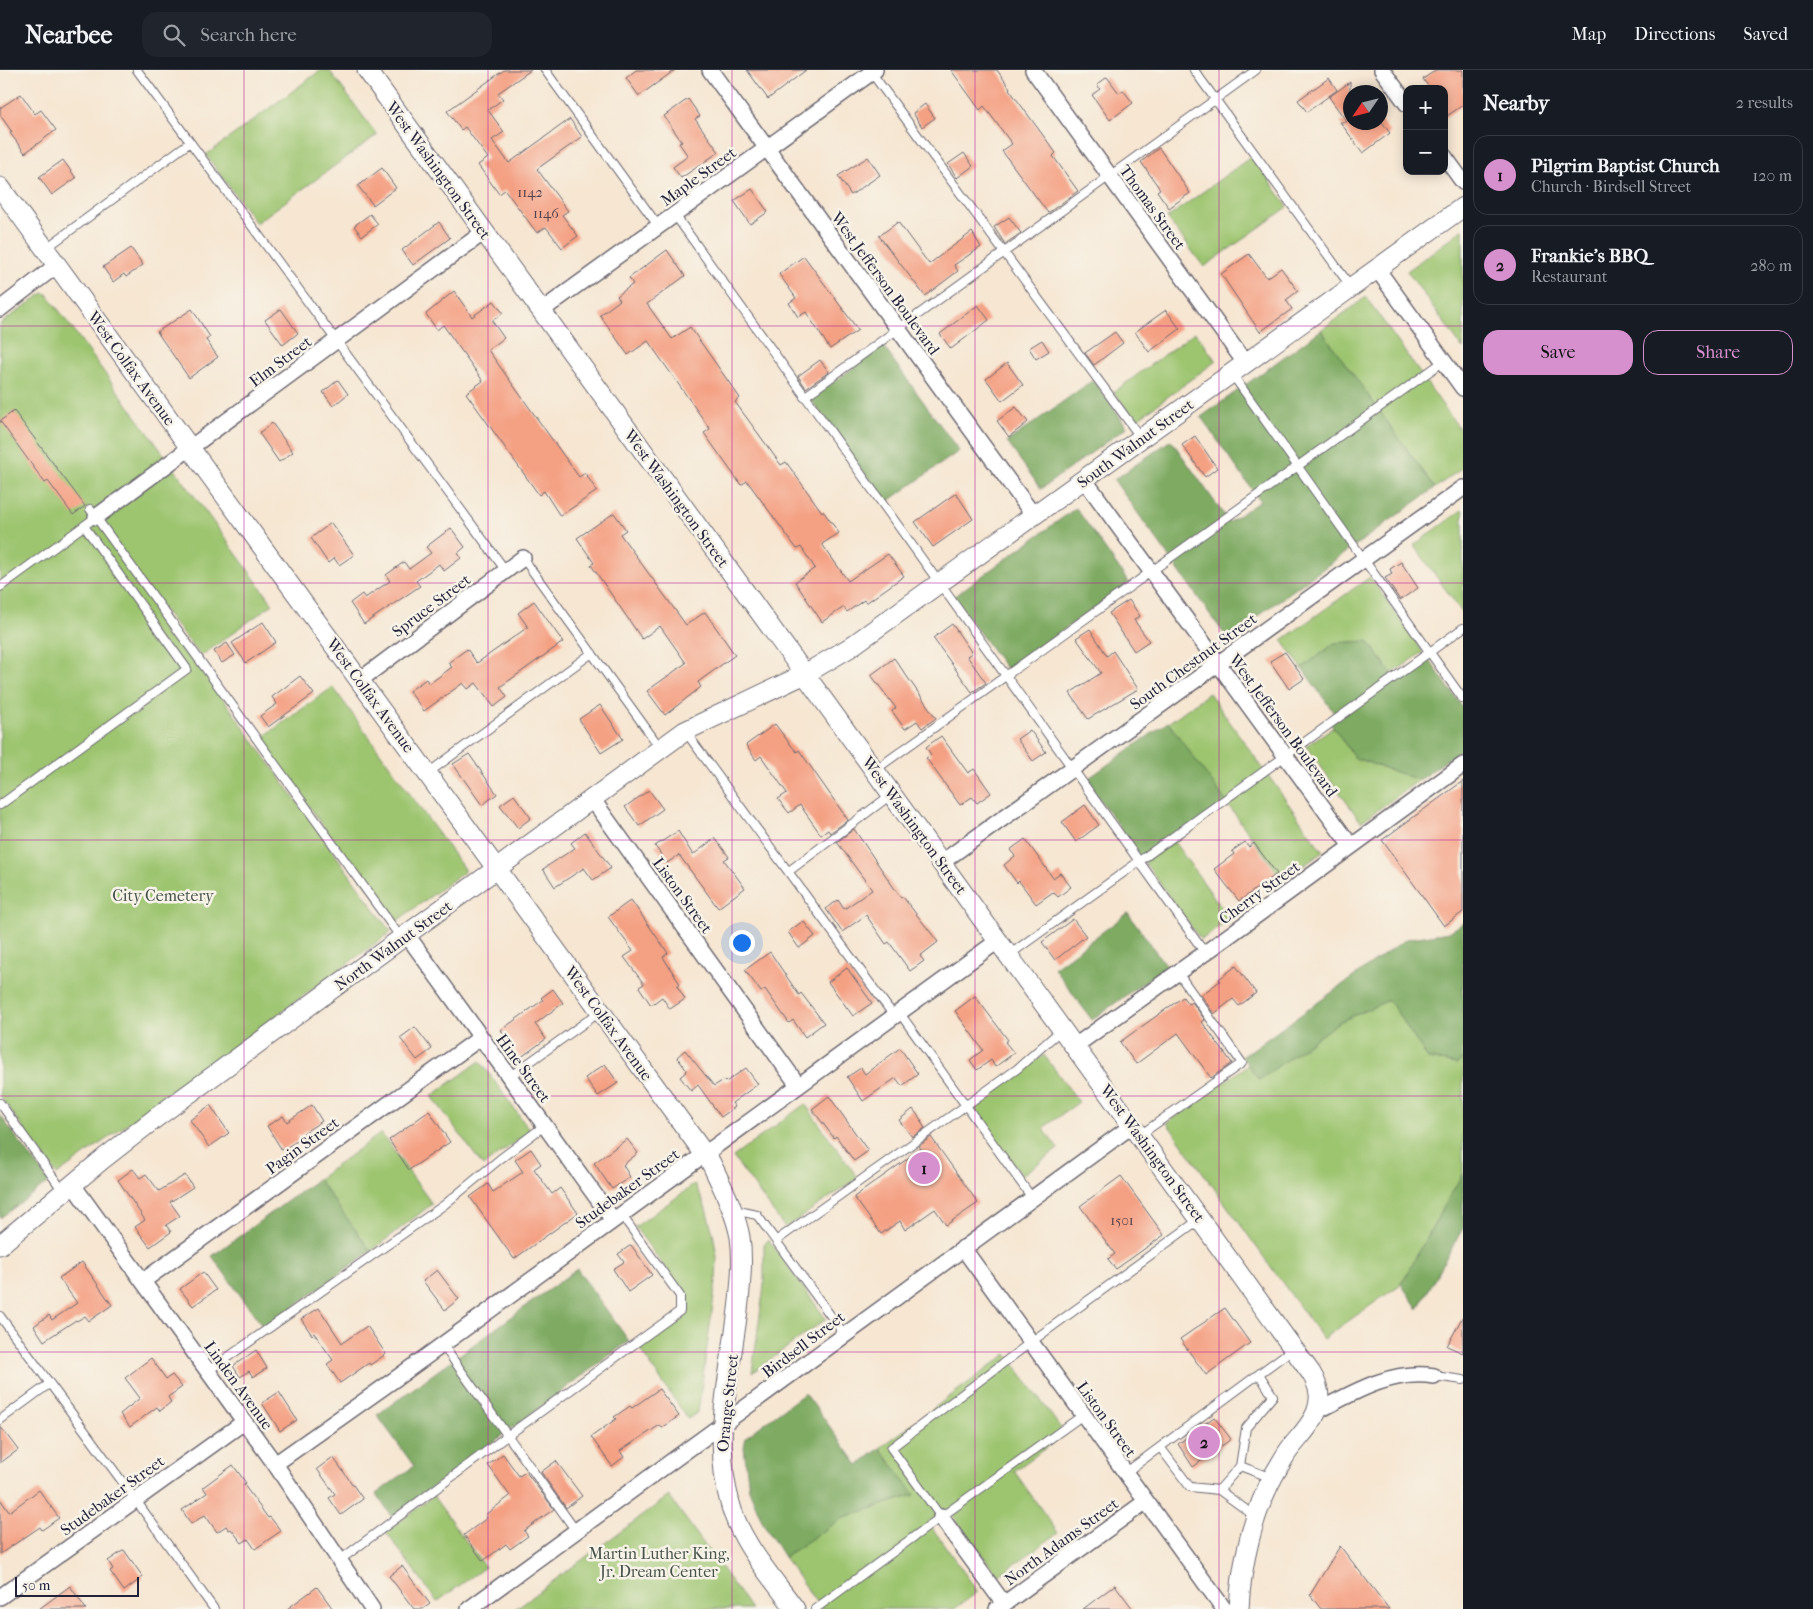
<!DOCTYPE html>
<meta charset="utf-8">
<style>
body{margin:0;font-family:"IM FELL French Canon",serif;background:#20242c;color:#f1f3f6}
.controls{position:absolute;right:15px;top:15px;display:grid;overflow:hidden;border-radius:10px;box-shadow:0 2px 12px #0003}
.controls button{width:45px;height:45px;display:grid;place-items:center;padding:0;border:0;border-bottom:1px solid #363941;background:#171b24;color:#f1f3f6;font:25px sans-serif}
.compass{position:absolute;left:1343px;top:15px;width:45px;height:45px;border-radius:50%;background:#171b24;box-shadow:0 2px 12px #0003;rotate:235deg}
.scale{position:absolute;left:15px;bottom:12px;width:124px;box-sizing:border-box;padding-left:5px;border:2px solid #22223b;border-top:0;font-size:14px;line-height:18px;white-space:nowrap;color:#22223b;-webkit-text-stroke:4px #f7f3e8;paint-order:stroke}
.you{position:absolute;left:741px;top:872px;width:18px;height:18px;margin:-12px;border:4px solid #fff;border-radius:50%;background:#1a73e8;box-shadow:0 0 0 8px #1a73e833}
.badge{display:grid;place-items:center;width:32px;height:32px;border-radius:50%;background:#d690ce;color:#111;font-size:16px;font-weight:700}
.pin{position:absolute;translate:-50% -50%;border:2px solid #fff;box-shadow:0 1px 5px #0006}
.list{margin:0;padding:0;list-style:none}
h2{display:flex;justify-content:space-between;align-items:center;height:65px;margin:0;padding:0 20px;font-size:21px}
h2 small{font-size:16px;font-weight:400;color:#9ea1a6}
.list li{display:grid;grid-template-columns:32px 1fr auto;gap:15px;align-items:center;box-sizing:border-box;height:80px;margin:0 10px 10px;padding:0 10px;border:1px solid #363941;border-radius:15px}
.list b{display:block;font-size:19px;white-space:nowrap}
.list p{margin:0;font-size:16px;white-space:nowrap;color:#9ea1a6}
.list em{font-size:16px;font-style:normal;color:#9ea1a6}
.actions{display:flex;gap:10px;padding:15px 20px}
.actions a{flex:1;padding:11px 0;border:1px solid #d690ce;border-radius:15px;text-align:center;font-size:18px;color:#d690ce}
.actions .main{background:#d690ce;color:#111}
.icon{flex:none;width:28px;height:28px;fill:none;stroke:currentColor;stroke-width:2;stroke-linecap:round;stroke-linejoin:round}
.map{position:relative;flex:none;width:1463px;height:1539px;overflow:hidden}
header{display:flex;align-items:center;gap:30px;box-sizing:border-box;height:70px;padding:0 25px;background:#171b24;border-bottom:1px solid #363941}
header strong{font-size:24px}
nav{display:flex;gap:28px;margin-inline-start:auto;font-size:18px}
.search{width:350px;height:45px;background:#20242c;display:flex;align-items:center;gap:12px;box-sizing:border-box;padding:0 18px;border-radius:15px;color:#9ea1a6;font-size:19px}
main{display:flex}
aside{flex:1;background:#171b24}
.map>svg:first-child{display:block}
.green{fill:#9dc570;stroke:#607456}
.forest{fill:#7eaa62;stroke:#50664e}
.building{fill:#f4a083}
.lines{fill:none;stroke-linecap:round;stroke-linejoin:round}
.service-casing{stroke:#6c6770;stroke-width:10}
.minor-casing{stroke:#6c6770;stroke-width:18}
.tertiary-casing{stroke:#6c6770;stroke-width:21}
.service{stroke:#fff;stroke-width:8}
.minor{stroke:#fff;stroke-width:15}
.tertiary{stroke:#fff;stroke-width:19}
.grid{fill:none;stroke:#b5179e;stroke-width:1;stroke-opacity:0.55}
.labels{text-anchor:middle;stroke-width:5;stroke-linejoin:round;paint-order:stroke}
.number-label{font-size:14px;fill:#56424d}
.street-label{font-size:16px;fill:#22223b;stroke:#f7f3e8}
.park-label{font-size:16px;fill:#47534b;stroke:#f7f3e8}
</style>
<header>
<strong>Nearbee</strong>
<div class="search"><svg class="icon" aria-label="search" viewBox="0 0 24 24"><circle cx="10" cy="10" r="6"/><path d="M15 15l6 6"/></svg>Search here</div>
<nav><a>Map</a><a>Directions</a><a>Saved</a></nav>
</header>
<main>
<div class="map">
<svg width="1463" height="1539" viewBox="0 0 1463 1539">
<rect width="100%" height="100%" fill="#f7f3e8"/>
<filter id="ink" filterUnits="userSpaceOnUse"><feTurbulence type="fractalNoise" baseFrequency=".02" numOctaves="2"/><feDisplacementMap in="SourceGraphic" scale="10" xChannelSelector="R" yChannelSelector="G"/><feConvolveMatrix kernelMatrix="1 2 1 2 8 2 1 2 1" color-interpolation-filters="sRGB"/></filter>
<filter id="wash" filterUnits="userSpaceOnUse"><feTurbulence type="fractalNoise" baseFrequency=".0096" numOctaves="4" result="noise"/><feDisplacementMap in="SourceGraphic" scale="20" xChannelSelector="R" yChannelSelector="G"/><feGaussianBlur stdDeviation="1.12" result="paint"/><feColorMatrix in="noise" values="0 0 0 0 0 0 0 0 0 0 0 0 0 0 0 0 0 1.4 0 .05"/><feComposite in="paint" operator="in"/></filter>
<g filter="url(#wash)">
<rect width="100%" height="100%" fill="#f6e6d2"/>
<path class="green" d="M321,0H329L377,65L256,153L206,85Z
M1252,86L1288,137L1204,197L1167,148Z
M1463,159V279L1407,201Z
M43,223L47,224L273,534L201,586L127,495L391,862L57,1105L0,1026V254Z
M1366,227L1463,364V397L1435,418L1321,260Z
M1195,262L1216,291L1135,351L1114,322Z
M1462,440L1463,442V544L1414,475Z
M1370,507L1423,582L1392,604L1368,571L1335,573L1302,598L1282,570Z
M333,617L464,799V802L394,853L260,669Z
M1209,623L1323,782L1283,810L1168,653Z
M1333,657L1355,688L1419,710L1361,752L1306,676Z
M1174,772L1230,849L1201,870L1145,793Z
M1389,930L1428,989L1457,994L1463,989V1103L1401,1214L1323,1269L1167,1053L1248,995L1259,1010L1337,953Z
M1044,985L1079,1032L1043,1058L1058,1079L1022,1105L972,1037Z
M480,991L530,1061L483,1096L432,1026Z
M805,1034L858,1108L785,1158L733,1087Z
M381,1063L432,1134L371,1181L318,1109Z
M695,1114L705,1136L713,1163L717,1187L716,1212L698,1342L688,1349L638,1277L683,1246L688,1238L686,1226L635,1157Z
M769,1170L826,1249L752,1303L764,1215V1174Z
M1007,1284L1065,1364L1014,1401L1058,1463L998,1506L948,1439L928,1452L978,1522L954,1539H821L784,1487L844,1447L914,1425L880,1378Z
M433,1426L485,1497L437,1532L386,1462Z
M669,1426L751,1539H515Z"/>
<path class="forest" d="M1321,260L1435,418L1227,568L1114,410L1171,370L1229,452L1260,431L1201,347Z
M883,276L959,381L886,433L810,329Z
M1093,310L1127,357L1041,419L1007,372Z
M1076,438L1129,513L1007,600L953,527Z
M1368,571L1397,611L1428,588L1463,638V678L1419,710L1355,688L1328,650L1335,644L1302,598L1335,573Z
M1168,652L1228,734L1145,793L1086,710Z
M1128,843L1166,896L1092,950L1054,898Z
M1463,853V989L1457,994L1428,989L1389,930L1337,953L1259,1010L1242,987L1406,869L1449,862Z
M0,1045L49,1112L0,1148Z
M1463,1103V1158L1418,1239L1401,1214Z
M318,1109L371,1181L264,1258L212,1186Z
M577,1199L629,1271L392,1447L376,1424L414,1396L377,1345Z
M805,1323L858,1395L880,1378L915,1425L844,1447L784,1487L763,1453L749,1419L744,1377L746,1367Z"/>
<g id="blocks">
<path class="building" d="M504,0H531L498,23L503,29L488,40L504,62L492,70L509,93L570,49L582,67L537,99L568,141L562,145L578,166L562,178L546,157L537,163L505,120L499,124L478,95L488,88L465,57L461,60L447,41Z
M636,0H675L639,26L626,8Z
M747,0H806L768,29Z
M951,0H997L1010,18L1009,19L1056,83L1053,86L1078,121L1048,143L1002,81L1012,74L984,36L980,40Z
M1436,0H1463V35L1444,48V19H1430L1423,9Z
M1107,7L1119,23L1123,20L1133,33L1110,50L1092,25L1100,19L1097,15Z
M1329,8L1337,20L1307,42L1298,30Z
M1350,12V52H1382L1390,63L1363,83L1340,52H1347L1329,27Z
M21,24L35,44L41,40L56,60L25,83L10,63L12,62L0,45V38Z
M688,29L700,46L695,49L719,82L681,108L673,97L688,86L679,73L682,72L664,46Z
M925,34L935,48L922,57L913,43Z
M1159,78L1190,123L1169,138L1157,121L1160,119L1141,92Z
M964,83L973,96L957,108L948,94Z
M868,87L880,105L851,125L838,106Z
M63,90L76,108L52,125L39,107Z
M382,98L396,118L373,135L358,116Z
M752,119L768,142L750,154L734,131Z
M370,144L378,154L362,166L354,156Z
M1009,147L1021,163L1005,174L994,157Z
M439,152L450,168L413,195L402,180Z
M898,152L929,194L972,162L981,177L954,195L958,201L925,226L879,166Z
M131,178L143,195L126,207L124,204L113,212L103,197Z
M667,180L685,206L647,234L672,269L690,257L740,328L735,332L752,355L781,395L786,392L822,442L823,441L839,463L822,474L848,511L888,484L904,506L866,533L864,530L847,542L844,537L822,552L795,512L815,498L801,477L797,479L747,411L741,415L704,363L710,359L648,271L628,285L600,245L620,230L617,226L633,214L629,208Z
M1249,184L1267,208L1281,198L1298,221L1286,230L1292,239L1260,262L1221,204Z
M804,186L858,260L830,279L806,242L798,247L789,233L796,228L779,204Z
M454,221L472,247L494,231L503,243L492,251L504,268L488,280L579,407L585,403L597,421L560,446L544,421L539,425L466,323L483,311L443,255L437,260L426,244Z
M978,235L989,250L951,279L940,264Z
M192,239L210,267L206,270L218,287L189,308L157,262Z
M281,239L298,263L283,275L265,250Z
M1166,240L1180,259L1149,282L1135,262Z
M1115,262L1123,273L1094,295L1085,283Z
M1042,270L1049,281L1036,289L1029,278Z
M820,290L829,302L806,318L798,306Z
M1007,293L1023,315L1002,331L986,309Z
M338,310L348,324L333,336L323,322Z
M1016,337L1028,352L1009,367L997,351Z
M14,341L85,436L73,445L48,411L45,413L0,351Z
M272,353L293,382L279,392L259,363Z
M1195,366L1217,398L1205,407L1182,375Z
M956,423L973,449L933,477L915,452Z
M614,443L626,460L620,464L686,555L705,542L735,585L698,612L701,617L665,645L647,621L686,593L660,556L642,569L591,495L594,493L577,468Z
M331,453L354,485L339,495L334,488L328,493L311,468Z
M451,458L465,477L458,483L461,488L444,501L439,494L416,511L420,516L364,554L350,533L362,524L365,528L390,511L386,505L404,492L409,499L431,483L426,477Z
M1401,492L1418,518L1400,530L1385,508L1392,504L1390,499Z
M1129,530L1140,546L1134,550L1149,571L1134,581L1109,543Z
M534,531L563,572L500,617L507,627L494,637L476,613L468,619L463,613L424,641L409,621L426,609L429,614L452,597L448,593L467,579L477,593L528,557L518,543Z
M263,552L276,572L246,593L232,573Z
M952,554L972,583L967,586L986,613L972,622L933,568Z
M1090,559L1107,586L1113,581L1138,619L1088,649L1070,623L1101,603L1076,568Z
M227,573L235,585L222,593L214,581Z
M1285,582L1304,609L1289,619L1270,591Z
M894,588L936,648L922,658L917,651L905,659L892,641L896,638L871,605Z
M300,606L314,624L268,657L260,646L277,634L272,627Z
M600,635L623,669L601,683L579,649Z
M775,654L790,674L797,682L799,680L848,750L830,763L828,760L821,765L800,735L789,743L778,729L787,723L761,686L756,690L746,675Z
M1030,660L1046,682L1033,691L1017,669Z
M941,666L968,703L974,699L991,723L977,733L972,727L960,735L926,688L931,685L926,677Z
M469,684L497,724L482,735L453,694Z
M1463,711V842L1444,856L1382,770Z
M649,720L663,739L639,756L625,737Z
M514,725L531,748L518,758L500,735Z
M1085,735L1099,755L1076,772L1062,752Z
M854,759L901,828L903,827L938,872L920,886L924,891L910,901L889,872L886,874L866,845L842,862L826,839L838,830L844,839L872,820L837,772Z
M678,761L693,785L715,768L729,787L724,790L745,818L718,838L679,785L667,793L655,776Z
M585,762L611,798L593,810L584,798L555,817L543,799L575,778L571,773Z
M1025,769L1053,808L1060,803L1071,817L1058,827L1053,822L1036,834L1019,811L1017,813L1004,795L1015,786L1010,780Z
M1245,772L1249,777L1254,773L1277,804L1239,831L1214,799L1234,784L1232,781Z
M631,830L668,883L663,887L680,914L677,916L685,929L670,939L662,927L651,935L639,917L644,914L624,887L633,881L608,847Z
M1073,849L1086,866L1055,890L1042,872Z
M803,851L815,866L799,878L788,862Z
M770,882L799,925L801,923L824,953L805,967L793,950L789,953L765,919L761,922L745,900Z
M1236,896L1256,923L1239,936L1233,929L1214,944L1201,925L1220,911L1219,909Z
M847,898L872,933L853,946L828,912Z
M553,919L563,933L535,954L546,969L520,988L501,960L543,930L541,928Z
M975,926L1008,970L1005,972L1014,983L995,997L991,990L977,1000L970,990L983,980L955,941Z
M1183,927L1188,934L1192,932L1205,950L1202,952L1232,993L1211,1008L1178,963L1136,994L1120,972Z
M415,957L432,979L417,990L400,968Z
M900,978L918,1004L902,1016L896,1008L863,1031L847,1007L861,998L865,1004Z
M685,980L714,1016L724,1010L726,1012L746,998L758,1014L732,1033L735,1037L721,1047L698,1015L691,1021L680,1007L687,1001L677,987Z
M605,994L618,1013L598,1026L585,1008Z
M829,1026L868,1081L854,1091L836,1066L834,1068L812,1039Z
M210,1035L229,1063L209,1077L190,1050Z
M312,1035L322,1051L297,1067L299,1070L282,1080L267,1056L283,1046L287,1052Z
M913,1039L922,1051L921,1052L925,1058L912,1067L899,1050Z
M429,1041L450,1072L409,1100L389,1070Z
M931,1067L978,1133L946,1155L935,1139L905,1160L900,1151L881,1164L854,1127L921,1079L919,1076Z
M627,1069L638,1083L623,1095L630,1107L612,1119L594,1093Z
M531,1079L541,1094L534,1099L552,1124L560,1118L578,1143L514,1189L470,1127L488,1114L493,1122L523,1102L515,1090Z
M133,1099L140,1108L146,1104L159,1121L185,1105L193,1117L170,1132L180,1146L166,1155L171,1162L150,1177L135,1157L145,1150L118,1110Z
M1121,1106L1164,1165L1116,1199L1108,1189L1115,1184L1080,1136Z
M631,1175L652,1205L628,1222L613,1199L624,1192L618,1184Z
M82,1192L112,1235L89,1251L85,1246L77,1251L76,1250L44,1271L34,1256L49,1245L52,1250L77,1233L59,1208Z
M437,1200L459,1229L445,1240L423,1211Z
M203,1202L216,1220L193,1236L180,1219Z
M319,1238L342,1273L367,1256L386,1284L370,1295L369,1293L340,1313L327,1294L333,1290L314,1263L312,1265L301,1249Z
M1225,1238L1250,1273L1206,1305L1180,1269Z
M1463,1246V1283L1447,1276Z
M256,1280L267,1298L253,1307L249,1301L240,1307L233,1296Z
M151,1288L166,1309L172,1305L182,1317L168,1327L171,1332L160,1341L157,1337L130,1357L120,1344L140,1328L125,1308Z
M659,1319L679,1346L662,1358L660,1355L620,1381L624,1387L612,1396L591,1367L616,1349L614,1347L630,1336L632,1338Z
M279,1322L297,1350L280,1361L262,1333Z
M1214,1347L1231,1369L1193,1397L1178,1374Z
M0,1356L18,1380L0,1393Z
M503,1384L519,1406L526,1402L554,1439L524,1461L528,1466L510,1479L506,1474L483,1491L464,1465L487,1448L485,1445L510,1426L488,1395Z
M333,1387L363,1429L341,1445L329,1428L335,1424L317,1399Z
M556,1391L582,1426L566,1438L541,1402Z
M233,1395L246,1413L244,1415L268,1448L270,1447L281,1461L255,1479L248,1469L242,1473L231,1459L229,1460L226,1456L217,1462L205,1445L191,1454L182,1440L207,1423L203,1417Z
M39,1420L59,1448L42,1460L40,1457L0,1484V1429L9,1442Z
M1340,1476L1389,1539H1321L1310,1525Z
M124,1480L143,1507L124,1521L110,1501L113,1499L108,1491Z
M402,1496L430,1534L423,1539H414L389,1506Z
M1115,1515L1133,1539H1083Z
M70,1516L86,1539H39Z
M317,1517L333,1539H287Z"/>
</g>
</g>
<g filter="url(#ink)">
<use href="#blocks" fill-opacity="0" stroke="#6c6770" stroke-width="1"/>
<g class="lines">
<g class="service-casing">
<path id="service" d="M137,0L506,501
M545,0L659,157
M1194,0L1351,217
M871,2L1141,368
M675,145L1205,883
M45,179L189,73
M1232,304L1463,629
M804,327L1256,0
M90,439L401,868
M523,488L661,679
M0,517L96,447
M685,661L894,946
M875,700L1444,291
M428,703L592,583
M0,735L187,599L84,456
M789,801L892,724
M1009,885L1463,558
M899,942L1032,1128
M509,1007L601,941
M0,1033L63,1121
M1140,1065L1242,993L1178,903
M734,1140L757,1145L844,1264
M777,1170L1017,999L1061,960
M0,1246L135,1429L214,1539
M442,1274L576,1461
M208,1301L444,1135L500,1089L544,1056
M1434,1306L1463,1310
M0,1350L49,1314
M1160,1377L1190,1417L1219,1420
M1240,1396L1246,1358L1273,1326L1259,1304
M1125,1403L1294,1278
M941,1447L891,1378L1031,1272L1200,1149
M1256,1447L1219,1420L1240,1396L1272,1408
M340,1490L507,1366L680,1241V1226L621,1144
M815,1539L941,1447L1083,1345"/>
</g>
<g class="minor-casing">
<path id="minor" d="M710,0L1034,446
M1033,0L1246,294
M1382,0L1407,34
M1444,86L1463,112
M1377,199L1463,318
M0,239L57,195
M541,241L875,0
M1084,409L1351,776
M96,447L484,162
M360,610L523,488
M593,730L798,1015
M942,792L1463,418
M407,865L613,1150
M1075,976L1205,883L1463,695
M73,1115L275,1394L372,1539
M963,1178L1224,1539
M143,1211L480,968
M1316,1342C1352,1323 1392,1299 1434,1306
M275,1394L398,1307L999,870
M941,1447L1004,1534
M0,1527L244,1352
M469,1539L1133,1055
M997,1539L1145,1432"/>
</g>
<g class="tertiary-casing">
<path id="tertiary" d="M367,0L1311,1303C1319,1316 1322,1328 1316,1343C1310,1357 1298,1368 1289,1380C1284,1387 1280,1395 1275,1403C1253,1442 1241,1495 1239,1539
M0,117L711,1093C722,1116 735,1141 740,1167C743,1188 741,1210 739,1231C732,1298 711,1366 730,1433C740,1472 771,1506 795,1539
M0,1175L103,1089L157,1047L685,661L805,604L849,578L1463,137"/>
</g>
<use href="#service" class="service"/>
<use href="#minor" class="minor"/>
<use href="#tertiary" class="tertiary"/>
</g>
</g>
<path class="grid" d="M244,0V1539M488,0V1539M732,0V1539M975,0V1539M1219,0V1539M0,256H1463M0,513H1463M0,770H1463M0,1026H1463M0,1282H1463"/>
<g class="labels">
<g class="number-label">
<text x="530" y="127">1142</text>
<text x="546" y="148">1146</text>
<text x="1122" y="1155">1501</text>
</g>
<g class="street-label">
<text transform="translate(439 100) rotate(54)" y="6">West Washington Street</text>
<text transform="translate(698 106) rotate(-36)" y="6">Maple Street</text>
<text transform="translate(1153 137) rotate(54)" y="6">Thomas Street</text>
<text transform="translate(886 213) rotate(54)" y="6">West Jefferson Boulevard</text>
<text transform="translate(280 291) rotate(-37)" y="6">Elm Street</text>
<text transform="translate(132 298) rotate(54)" y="6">West Colfax Avenue</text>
<text transform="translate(1135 373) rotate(-36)" y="6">South Walnut Street</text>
<text transform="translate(677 428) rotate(54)" y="6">West Washington Street</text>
<text transform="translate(431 535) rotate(-37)" y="6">Spruce Street</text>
<text transform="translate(1193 591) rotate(-36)" y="6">South Chestnut Street</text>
<text transform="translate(371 625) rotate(54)" y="6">West Colfax Avenue</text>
<text transform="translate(1284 655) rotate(54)" y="6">West Jefferson Boulevard</text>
<text transform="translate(915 755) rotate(54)" y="6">West Washington Street</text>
<text transform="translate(1259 822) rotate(-36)" y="6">Cherry Street</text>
<text transform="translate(683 825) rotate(54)" y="6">Liston Street</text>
<text transform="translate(393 875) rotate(-36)" y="6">North Walnut Street</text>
<text transform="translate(609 953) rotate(54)" y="6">West Colfax Avenue</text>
<text transform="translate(524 998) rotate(54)" y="6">Hine Street</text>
<text transform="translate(302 1075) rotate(-36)" y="6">Pagin Street</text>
<text transform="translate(1153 1083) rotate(54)" y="6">West Washington Street</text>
<text transform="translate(627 1118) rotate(-36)" y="6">Studebaker Street</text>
<text transform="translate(803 1274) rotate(-37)" y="6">Birdsell Street</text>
<text transform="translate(239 1315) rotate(54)" y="6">Linden Avenue</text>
<text transform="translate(727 1333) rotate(-84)" y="6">Orange Street</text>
<text transform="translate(1107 1349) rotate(54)" y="6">Liston Street</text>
<text transform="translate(112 1425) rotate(-36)" y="6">Studebaker Street</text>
<text transform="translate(1061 1471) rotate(-36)" y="6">North Adams Street</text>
</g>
<g class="park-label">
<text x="163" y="831">City Cemetery</text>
<text x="659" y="1489">Martin Luther King,<tspan x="659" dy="18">Jr. Dream Center</tspan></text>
</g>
</g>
</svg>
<div class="controls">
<button>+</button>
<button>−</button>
</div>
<svg class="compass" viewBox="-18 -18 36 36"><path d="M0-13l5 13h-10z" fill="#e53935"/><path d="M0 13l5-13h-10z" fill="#9ea1a6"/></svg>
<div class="scale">50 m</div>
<div class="you"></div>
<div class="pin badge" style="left:924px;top:1098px">1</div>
<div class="pin badge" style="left:1204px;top:1372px">2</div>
</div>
<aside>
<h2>Nearby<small>2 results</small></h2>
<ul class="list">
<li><span class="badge">1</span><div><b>Pilgrim Baptist Church</b><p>Church · Birdsell Street</p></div><em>120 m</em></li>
<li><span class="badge">2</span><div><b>Frankie's BBQ</b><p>Restaurant</p></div><em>280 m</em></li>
</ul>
<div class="actions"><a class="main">Save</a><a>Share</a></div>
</aside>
</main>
